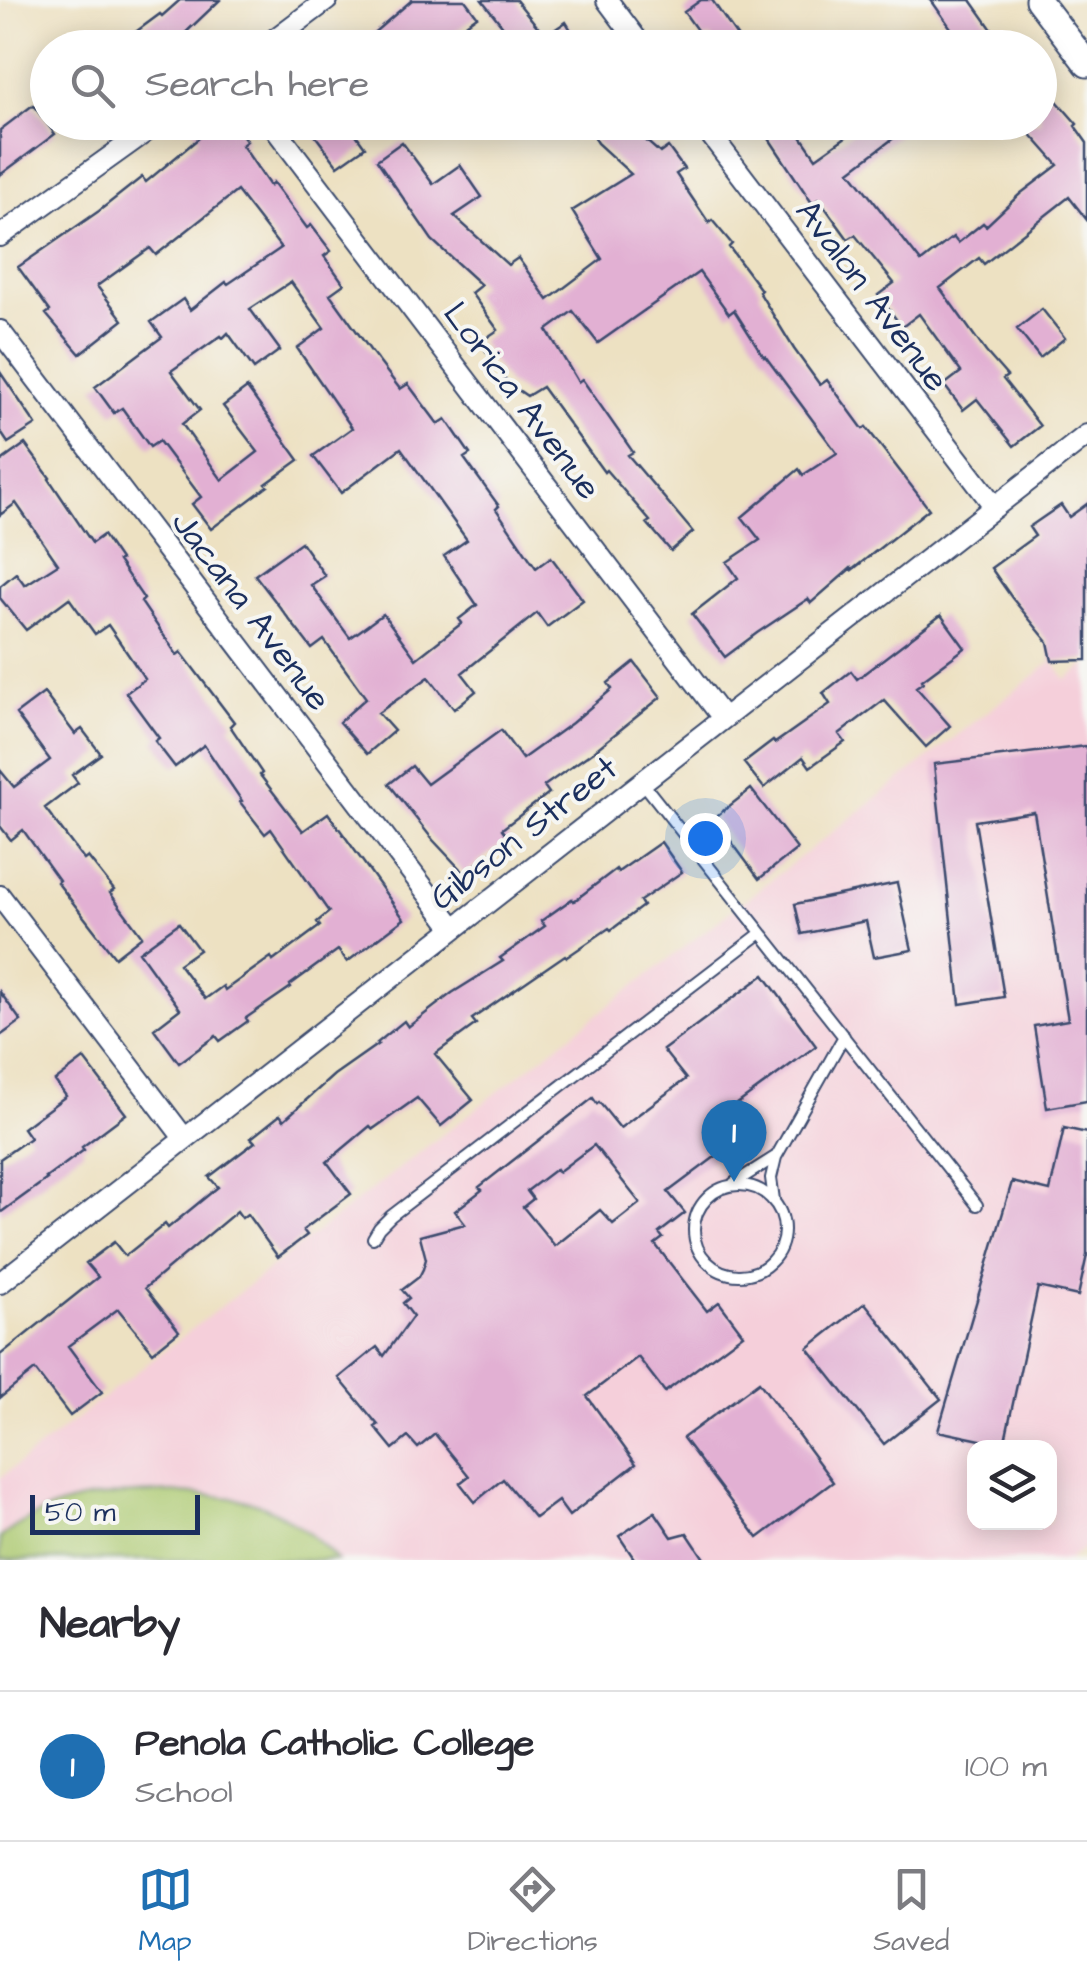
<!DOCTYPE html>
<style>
body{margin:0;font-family:"Architects Daughter",sans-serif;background:#f2f2f3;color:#2b2b33}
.controls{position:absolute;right:30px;bottom:30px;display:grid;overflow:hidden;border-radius:20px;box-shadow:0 5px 25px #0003}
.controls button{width:90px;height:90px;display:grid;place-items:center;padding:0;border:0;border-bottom:2px solid #e1e1e2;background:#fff;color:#2b2b33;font:50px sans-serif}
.scale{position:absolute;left:30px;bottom:25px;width:170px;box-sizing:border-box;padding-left:10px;border:5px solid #1b2f5e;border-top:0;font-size:28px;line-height:35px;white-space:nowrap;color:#1b2f5e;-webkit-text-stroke:8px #f6f6f2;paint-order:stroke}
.you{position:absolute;left:705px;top:838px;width:35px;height:35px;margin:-25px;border:8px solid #fff;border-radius:50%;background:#1a73e8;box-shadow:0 0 0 15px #1a73e833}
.badge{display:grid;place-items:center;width:65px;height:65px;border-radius:50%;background:#1f6fb2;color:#fff;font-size:32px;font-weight:700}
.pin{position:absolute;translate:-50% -82px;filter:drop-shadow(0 2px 5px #0008)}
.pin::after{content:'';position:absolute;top:52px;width:35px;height:30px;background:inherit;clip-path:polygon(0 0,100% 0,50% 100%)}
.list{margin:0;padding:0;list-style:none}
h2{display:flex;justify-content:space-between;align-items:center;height:130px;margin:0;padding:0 40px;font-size:42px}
h2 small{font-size:32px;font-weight:400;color:#7c7c81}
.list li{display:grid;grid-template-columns:65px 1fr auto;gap:30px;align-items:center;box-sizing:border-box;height:150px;padding:0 40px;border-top:2px solid #e1e1e2}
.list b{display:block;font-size:38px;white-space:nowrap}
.list p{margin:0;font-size:32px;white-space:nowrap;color:#7c7c81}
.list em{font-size:32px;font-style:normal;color:#7c7c81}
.icon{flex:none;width:55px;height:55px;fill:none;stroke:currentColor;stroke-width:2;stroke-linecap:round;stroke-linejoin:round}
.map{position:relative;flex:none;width:1087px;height:1560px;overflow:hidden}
.search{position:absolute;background:#fff;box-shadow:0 5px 25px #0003;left:30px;right:30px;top:30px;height:110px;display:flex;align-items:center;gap:25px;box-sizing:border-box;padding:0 35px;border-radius:55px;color:#7c7c81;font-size:38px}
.sheet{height:280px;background:#fff}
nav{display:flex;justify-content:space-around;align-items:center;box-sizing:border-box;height:140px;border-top:2px solid #e1e1e2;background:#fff;font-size:28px;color:#7c7c81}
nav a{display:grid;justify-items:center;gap:5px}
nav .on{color:#1f6fb2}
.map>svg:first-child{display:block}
.built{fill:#f5cfda;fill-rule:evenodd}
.green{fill:#acc96f;stroke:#647c66;stroke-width:2.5}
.building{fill:#e2b0d3;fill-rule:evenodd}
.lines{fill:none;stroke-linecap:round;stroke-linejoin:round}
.service-casing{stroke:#3a4a6d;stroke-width:14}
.minor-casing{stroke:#3a4a6d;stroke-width:24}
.tertiary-casing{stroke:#3a4a6d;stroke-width:29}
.service{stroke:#fff;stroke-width:10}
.minor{stroke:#fff;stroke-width:20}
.tertiary{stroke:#fff;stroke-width:25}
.labels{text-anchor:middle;stroke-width:8;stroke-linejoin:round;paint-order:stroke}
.street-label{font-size:35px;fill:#1b2f5e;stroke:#f6f6f2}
</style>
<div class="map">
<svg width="1087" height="1560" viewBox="0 0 1087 1560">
<rect width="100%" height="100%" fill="#f6f6f2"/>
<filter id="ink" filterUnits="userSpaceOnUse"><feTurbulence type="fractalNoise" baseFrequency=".01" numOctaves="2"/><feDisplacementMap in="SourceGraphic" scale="20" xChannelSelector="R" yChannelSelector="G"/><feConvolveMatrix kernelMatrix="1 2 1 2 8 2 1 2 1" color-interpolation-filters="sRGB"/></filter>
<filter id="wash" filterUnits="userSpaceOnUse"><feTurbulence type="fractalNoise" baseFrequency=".0048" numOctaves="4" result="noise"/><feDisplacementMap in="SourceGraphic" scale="40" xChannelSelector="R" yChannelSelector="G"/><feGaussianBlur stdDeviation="2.25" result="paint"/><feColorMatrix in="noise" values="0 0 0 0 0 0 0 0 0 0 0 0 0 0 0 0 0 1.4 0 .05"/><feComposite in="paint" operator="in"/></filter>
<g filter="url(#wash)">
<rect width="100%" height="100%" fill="#ede1c2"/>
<path class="built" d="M1053,661L1066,680L1087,664V1547L1068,1560H0V1478ZM974,1448H1050V1522H974Z"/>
<path class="green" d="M173,1492C196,1495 231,1496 252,1502C282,1511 317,1537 337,1560H0V1538C56,1494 106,1496 173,1492Z"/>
<g id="blocks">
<path class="building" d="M180,0H220L179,39L185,48H114L160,14L162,16Z
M412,0H465L477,16L432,48H356Z
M482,0H516L545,36L566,22L582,48H527L529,46L523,38L516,43Z
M701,0H712L745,48H718L710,37L704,40L684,12Z
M931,0H971L1005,48H965Z
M1050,93L1077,124L1075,126L1087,143V220L1069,197L984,264L979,258L940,288L986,352L1007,376L1003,379L1040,426L1014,446L977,399L963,410L944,385L961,372L919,314L902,327L878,295L894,283L855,235L848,239L819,199L812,203L758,122H791L816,158L867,122H915L850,171L921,262L953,237L958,243L983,223L986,226L1020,194L1058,165L1020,122H1040V102Z
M33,105L55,134L0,175V130Z
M187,122H232L247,141L242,145L270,186L273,182L307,228L311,225L331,251L324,256L344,284L330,294L370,350L400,389L408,384L438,424L446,419L470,454L464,458L499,506L496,509L536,568L551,557L583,600L547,627L537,613L462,673L476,691L454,709L429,677L378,713L394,731L367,754L339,722L366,698L324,640L312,649L255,575L301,542L325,576L311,585L350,638L383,614L416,659L462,623L459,619L477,605L444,556L467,540L401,448L341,493L313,456L352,428L297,348L324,328L291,282L250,309L280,350L254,369L228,333L223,338L221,336L171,371L200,410L182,424L222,480L258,452L223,406L247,388L299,460L266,484L268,486L211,529L192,504L201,497L159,441L150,447L122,408L114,413L95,387L162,337L151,322L183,299L190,310L226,282L228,284L281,248L237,191L156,255L150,248L97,286L123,320L80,354L46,314L50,311L18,267L99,211L142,177L146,182L199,138Z
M305,122H347L365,147L338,166Z
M584,122H625L660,153L668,147L684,169L676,174L709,223L712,220L732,244L729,247L761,290L759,292L794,349L820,385L827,380L863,429L866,427L929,509L852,570L851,568L811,603L808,599L757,633L725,657L692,614L738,578L727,562L760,540L742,517L799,469L803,475L837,453L765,356L764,357L734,310L729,314L699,272L598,343L573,311L547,330L578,382L582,379L633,452L628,455L693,532L671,551L647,523L650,521L606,470L604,472L542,387L527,396L508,383L480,342L498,330L471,293L481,285L432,240L377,160L402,142L433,184L460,165L482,197L454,216L508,265L518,258L548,300L602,259L572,211L631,174L597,143Z
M1042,309L1065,338L1040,358L1017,329Z
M0,372L36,425L8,443L0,431Z
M25,444L50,478L49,479L92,543L103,535L120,560L118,561L144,599L141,602L177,655L181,652L234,722L230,726L262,773L260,775L303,831L328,813L404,919L347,962L338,950L290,985L291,987L246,1018L248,1021L220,1041L216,1036L179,1063L154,1029L180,1009L139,952L179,923L199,950L179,964L205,999L223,986L225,990L271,957L273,961L320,926L317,922L329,912L271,829L265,834L240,802L242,801L204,745L175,767L155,741L159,738L126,693L145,679L108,625L95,634L69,598L26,630L0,598V586L16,573L25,585L58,564L16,503L0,515V462Z
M1087,504V660L1052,661L1048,642L1012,598L991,568L1035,536L1029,527L1061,505L1069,517Z
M941,615L965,648L922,680L923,682L916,687L950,726L926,747L884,700L839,734L845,742L810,767L803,757L764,788L744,763L773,741L775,743L830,704L823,693L851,671L857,679Z
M634,662L661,697L594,751L544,786L549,793L502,829L510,840L486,856L465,874L433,840L389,784L412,766L427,784L501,730L522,759L572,723L612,689L608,683Z
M44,693L75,734L82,729L101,754L72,775L78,783L45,808L84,860L88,857L114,890L110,893L142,936L115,957L57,882L59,880L23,830L11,840L0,826V770L14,787L50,760L16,714Z
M1087,746V1101L1047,1108L1034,1026L1068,1020L1034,812L975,821L1004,997L960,1004L934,764Z
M751,789L797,849L759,879L714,818Z
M661,842L682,872L640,901L643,906L611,930L609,928L567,957L565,955L472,1019L476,1024L435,1054L473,1100L441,1126L417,1098L373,1129L370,1126L327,1162L351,1194L303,1230L307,1235L278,1257L247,1214L242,1218L237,1211L145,1288L179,1331L153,1352L118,1309L68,1346L102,1392L70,1416L35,1370L0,1398V1355L98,1277L86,1263L114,1242L125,1256L165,1224L168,1228L218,1187L209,1177L255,1142L251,1138L265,1127L280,1115L284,1120L334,1075L378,1044L377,1043L404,1021L408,1027L452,993L503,961L500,958L545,926L541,921L572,899L574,901L616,869L618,872Z
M897,883L912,950L874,957L866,921L802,934L795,904Z
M764,975L816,1046L710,1124L727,1148L668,1192L685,1213L659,1233L663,1238L655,1244L707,1311L719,1302L743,1334L665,1392L638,1357L587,1396L636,1464L569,1516L558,1501L535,1518L503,1479L475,1502L460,1483L469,1476L435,1434L418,1448L408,1437L393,1449L375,1427L378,1425L339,1378L377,1347L384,1356L413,1316L403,1303L409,1298L402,1290L419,1277L423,1269L426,1259L420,1236L465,1224L455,1211L482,1190L479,1187L593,1098L597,1104L599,1102L620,1128L686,1079L663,1050ZM594,1145L640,1203L613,1224L600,1210L555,1246L523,1207L533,1199L527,1191L556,1169L558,1172Z
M0,992L21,1021L0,1036Z
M84,1059L126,1114L82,1147L84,1150L46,1178L47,1179L0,1213V1159L30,1138L23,1128L66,1096L55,1081Z
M1064,1128L1087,1133V1255L1078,1296L1038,1287L1004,1445L938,1431L1012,1182L1050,1191Z
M865,1303L941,1399L884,1444L808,1348Z
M759,1382L833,1482L758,1538L683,1438Z
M655,1512L672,1537L687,1533L705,1560H635L619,1536Z"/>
</g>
</g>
<g filter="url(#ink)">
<use href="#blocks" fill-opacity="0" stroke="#3a4a6d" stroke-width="2.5"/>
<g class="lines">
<g class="service-casing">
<path id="service" d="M642,782L977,1205
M734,1183L775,1157
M694 1230a45 45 0 1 1 90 0a45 45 0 1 1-90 0Z
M774,1200L771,1178L776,1157L844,1036
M373,1238L379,1228L391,1216L761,933"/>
</g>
<g class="minor-casing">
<path id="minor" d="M607,0L643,48
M263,48L327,0
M270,122L723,718
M701,122L995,507
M0,236L159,122
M0,331L454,928
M0,896L184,1138
M0,1283L1087,435"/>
</g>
<g class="tertiary-casing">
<path id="tertiary" d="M1038,0L1087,64"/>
</g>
<use href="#service" class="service"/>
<use href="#minor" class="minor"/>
<use href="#tertiary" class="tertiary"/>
</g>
</g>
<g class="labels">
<g class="street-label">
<text transform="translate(873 295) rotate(53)" y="12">Avalon Avenue</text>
<text transform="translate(523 400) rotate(53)" y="12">Lorica Avenue</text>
<text transform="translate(252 610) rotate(53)" y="12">Jacana Avenue</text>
<text transform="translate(523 832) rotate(-38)" y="12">Gibson Street</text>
</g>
</g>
</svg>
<div class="controls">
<button><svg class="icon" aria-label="layers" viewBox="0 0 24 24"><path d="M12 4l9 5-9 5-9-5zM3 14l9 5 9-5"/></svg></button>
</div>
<div class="scale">50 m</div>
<div class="you"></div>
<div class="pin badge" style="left:734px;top:1182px">1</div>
<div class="search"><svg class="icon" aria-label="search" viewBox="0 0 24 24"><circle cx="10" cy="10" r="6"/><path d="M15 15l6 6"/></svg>Search here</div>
</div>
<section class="sheet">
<h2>Nearby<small></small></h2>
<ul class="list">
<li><span class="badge">1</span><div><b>Penola Catholic College</b><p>School</p></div><em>100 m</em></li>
</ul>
</section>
<nav>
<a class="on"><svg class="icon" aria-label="map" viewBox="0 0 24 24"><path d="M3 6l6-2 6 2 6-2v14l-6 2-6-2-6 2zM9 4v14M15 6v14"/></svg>Map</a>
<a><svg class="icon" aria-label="directions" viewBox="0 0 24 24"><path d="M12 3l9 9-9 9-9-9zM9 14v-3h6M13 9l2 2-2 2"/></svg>Directions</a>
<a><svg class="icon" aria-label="saved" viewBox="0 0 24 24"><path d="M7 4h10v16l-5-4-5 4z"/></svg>Saved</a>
</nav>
